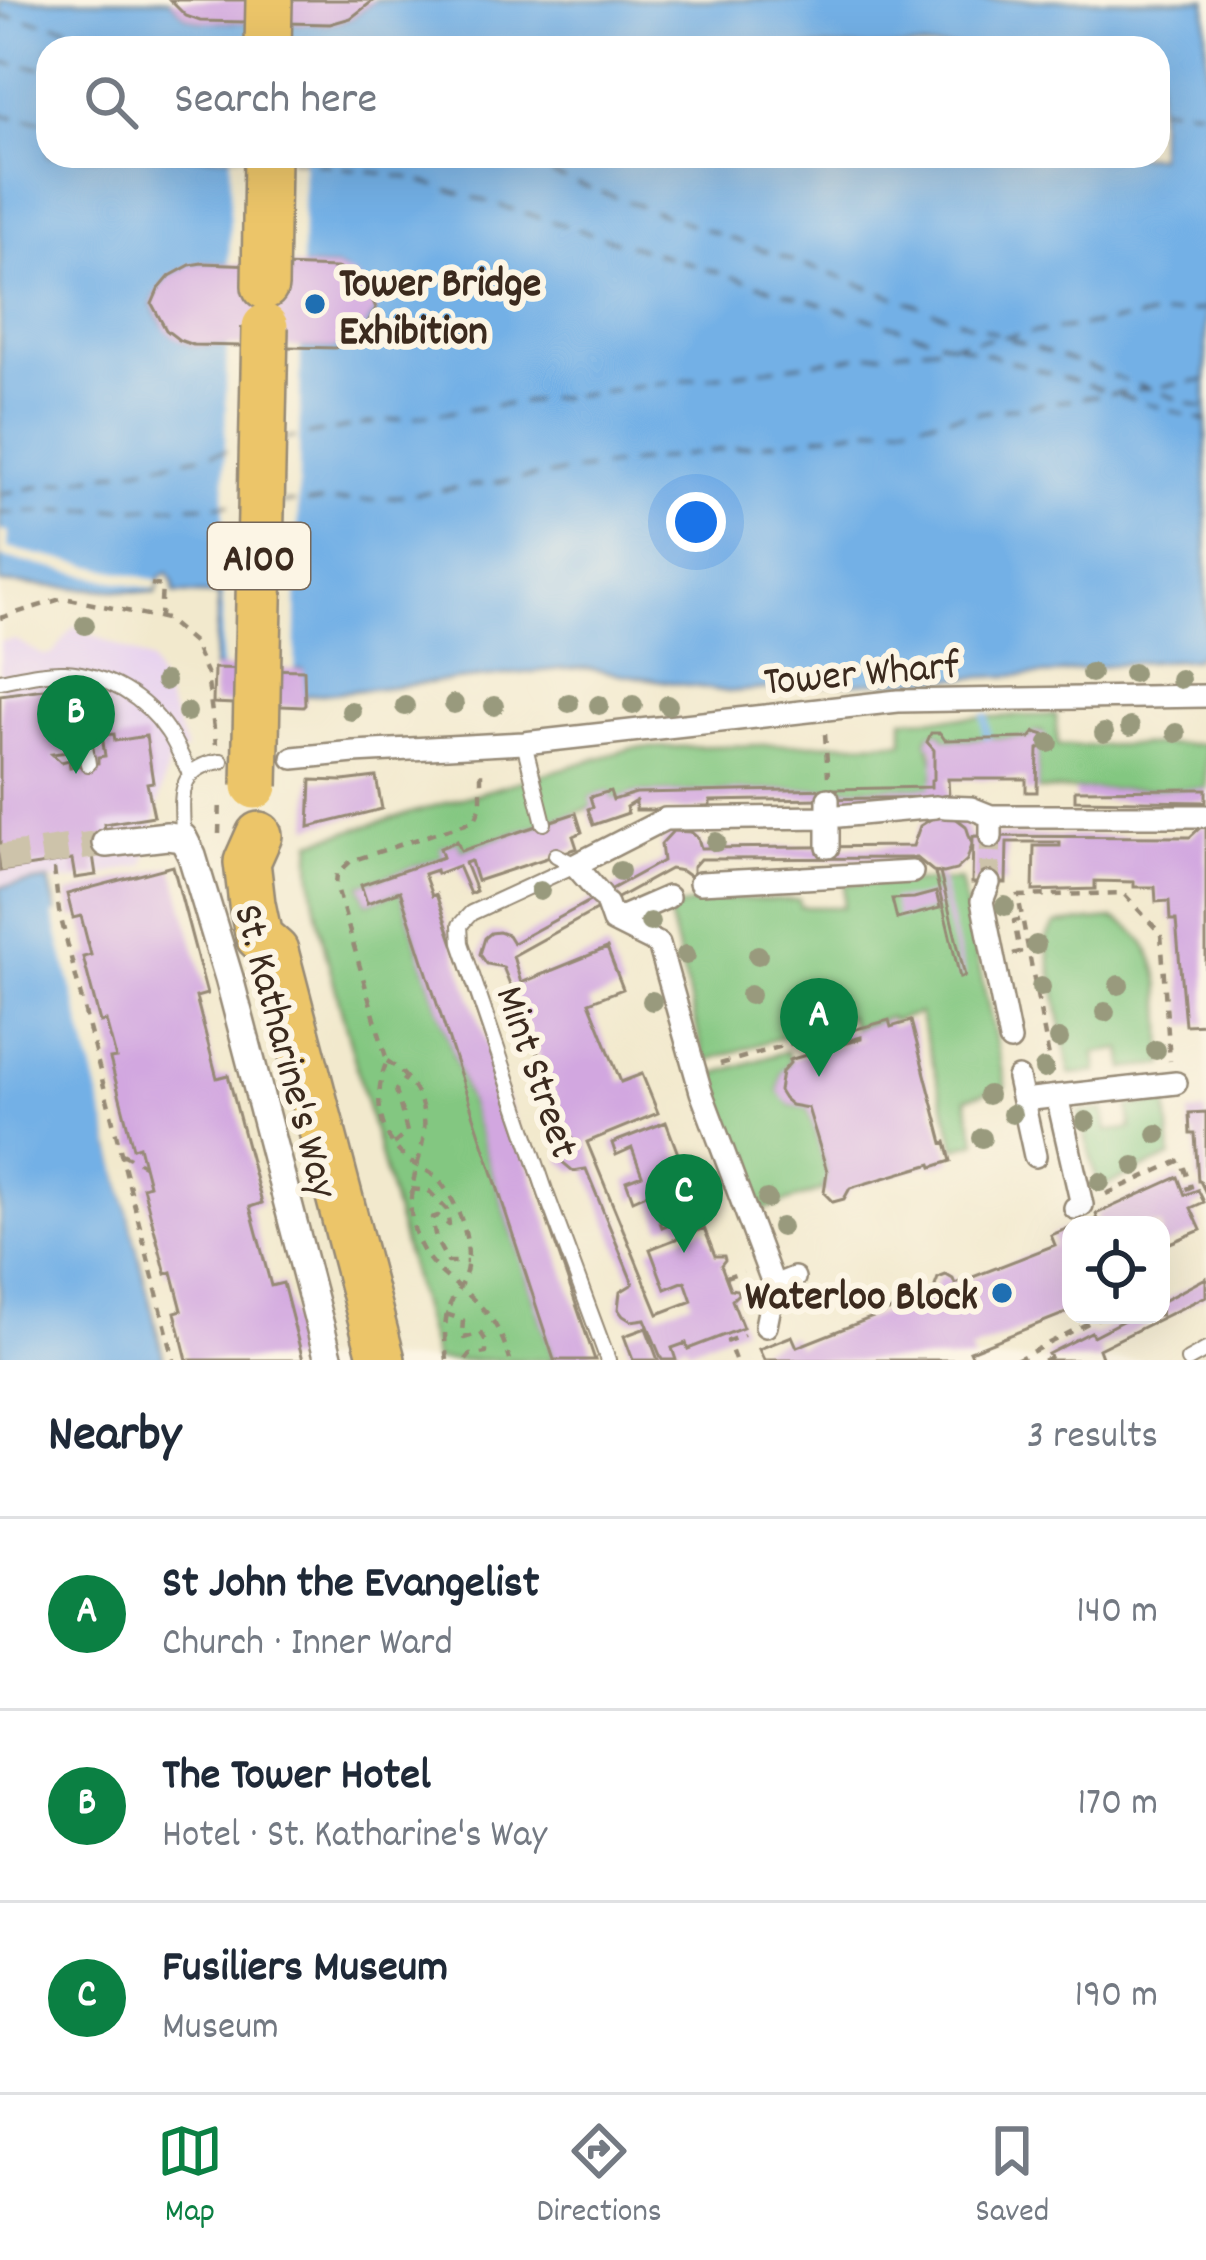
<!DOCTYPE html>
<meta charset="utf-8">
<style>
body{margin:0;font-family:Dekko,sans-serif;background:#f6f6f7;color:#1f2937}
.controls{position:absolute;right:36px;bottom:36px;display:grid;overflow:hidden;border-radius:24px;box-shadow:0 12px 48px #0002}
.controls button{width:108px;height:108px;display:grid;place-items:center;padding:0;border:0;border-bottom:3px solid #e0e1e3;background:#fff;color:#1f2937;font:60px sans-serif}
.you{position:absolute;left:696px;top:522px;width:42px;height:42px;margin:-30px;border:9px solid #fff;border-radius:50%;background:#1a73e8;box-shadow:0 0 0 18px #1a73e833}
.badge{display:grid;place-items:center;width:78px;height:78px;border-radius:50%;background:#0b8043;color:#fff;font-size:39px;font-weight:700}
.pin{position:absolute;translate:-50% -99px;filter:drop-shadow(0 3px 6px #0008)}
.pin::after{content:'';position:absolute;top:63px;width:42px;height:36px;background:inherit;clip-path:polygon(0 0,100% 0,50% 100%)}
.list{margin:0;padding:0;list-style:none}
h2{display:flex;justify-content:space-between;align-items:center;height:156px;margin:0;padding:0 48px;font-size:51px}
h2 small{font-size:39px;font-weight:400;color:#747a83}
.list li{display:grid;grid-template-columns:78px 1fr auto;gap:36px;align-items:center;box-sizing:border-box;height:192px;padding:0 48px;border-top:3px solid #e0e1e3}
.list b{display:block;font-size:45px;white-space:nowrap}
.list p{margin:0;font-size:39px;white-space:nowrap;color:#747a83}
.list em{font-size:39px;font-style:normal;color:#747a83}
.icon{flex:none;width:66px;height:66px;fill:none;stroke:currentColor;stroke-width:2;stroke-linecap:round;stroke-linejoin:round}
.map{position:relative;flex:none;width:1206px;height:1360px;overflow:hidden}
.search{position:absolute;background:#fff;box-shadow:0 12px 48px #0002;left:36px;right:36px;top:36px;height:132px;display:flex;align-items:center;gap:30px;box-sizing:border-box;padding:0 42px;border-radius:36px;color:#747a83;font-size:45px}
.sheet{height:732px;background:#fff}
nav{display:flex;justify-content:space-around;align-items:center;box-sizing:border-box;height:168px;border-top:3px solid #e0e1e3;background:#fff;font-size:33px;color:#747a83}
nav a{display:grid;justify-items:center;gap:6px}
nav .on{color:#0b8043}
.map>svg:first-child{display:block}
.built{fill:#e7d2ef}
.green{fill:#83c781;stroke:#5f7850;stroke-width:3}
.water{fill:#73b0e6;stroke:#576d82;stroke-width:3;fill-rule:evenodd}
.pier{fill:#f2e9cd}
.lines{fill:none;stroke-linecap:round;stroke-linejoin:round}
.stream{stroke:#73b0e6;stroke-width:8}
.ferry{stroke:#4f5964;stroke-width:3;stroke-dasharray:15 12;stroke-linecap:butt}
.building{fill:#d2a7e0}
.pedestrian-tunnel{stroke:#cdc3aa;stroke-width:21;stroke-dasharray:21 10;stroke-linecap:butt}
.minor-tunnel{stroke:#cdc3aa;stroke-width:27;stroke-dasharray:27 14;stroke-linecap:butt}
.service-casing{stroke:#968a76;stroke-width:18}
.pedestrian-casing{stroke:#968a76;stroke-width:26}
.minor-casing{stroke:#968a76;stroke-width:32}
.trunk-casing{stroke:#968a76;stroke-width:50}
.path{stroke:#968a76;stroke-width:4.5;stroke-dasharray:9 9;stroke-linecap:butt}
.service{stroke:#fff;stroke-width:14}
.pedestrian{stroke:#fff;stroke-width:21}
.minor{stroke:#fff;stroke-width:27}
.trunk{stroke:#ecc569;stroke-width:45}
.trunk-bridge-casing{stroke:#968a76;stroke-width:50;stroke-linecap:butt}
.trunk-bridge{stroke:#ecc569;stroke-width:45}
.tree{fill:#999a7d}
.poi-dot{fill:#1f6fb2;stroke:#fcf5e5;stroke-width:4.5}
.labels{text-anchor:middle;stroke-width:12;stroke-linejoin:round;paint-order:stroke}
.shield{fill:#fcf5e5;stroke:#75675a;stroke-width:3}
.shield-label{font-size:39px;font-weight:bold;fill:#3b2a1e}
.poi-label{font-size:42px;font-weight:bold;fill:#3b2a1e;stroke:#fcf5e5;text-anchor:start}
.street-label{font-size:42px;fill:#3b2a1e;stroke:#fcf5e5}
</style>
<div class="map">
<svg width="1206" height="1360" viewBox="0 0 1206 1360">
<rect width="100%" height="100%" fill="#fcf5e5"/>
<filter id="ink" filterUnits="userSpaceOnUse"><feTurbulence type="fractalNoise" baseFrequency=".00833" numOctaves="2"/><feDisplacementMap in="SourceGraphic" scale="24" xChannelSelector="R" yChannelSelector="G"/><feConvolveMatrix kernelMatrix="1 2 1 2 8 2 1 2 1" color-interpolation-filters="sRGB"/></filter>
<filter id="wash" filterUnits="userSpaceOnUse"><feTurbulence type="fractalNoise" baseFrequency=".004" numOctaves="4" result="noise"/><feDisplacementMap in="SourceGraphic" scale="48" xChannelSelector="R" yChannelSelector="G"/><feGaussianBlur stdDeviation="2.7" result="paint"/><feColorMatrix in="noise" values="0 0 0 0 0 0 0 0 0 0 0 0 0 0 0 0 0 1.4 0 .05"/><feComposite in="paint" operator="in"/></filter>
<g filter="url(#wash)">
<rect width="100%" height="100%" fill="#f2e9cd"/>
<path class="built" d="M74,626L151,661L187,750L169,758L145,865L77,881L49,880L0,887V641L16,640L43,655L53,654Z"/>
<path class="green" d="M1056,715L1058,746L1206,744V789L1037,790L1038,749L1044,747L1047,741L1042,732H1035L1030,738L945,740L942,734L935,732L929,735L927,741C934,756 938,770 931,787L636,793L613,800L610,791L591,797L593,807L461,851L457,842L441,848L443,857L361,885L367,903L400,891L554,1360H435L326,953C318,915 308,880 312,842L633,748L903,742V719Z
M960,880L1006,1087L966,1098L977,1142L956,1148L919,1013L892,1021L890,1017L854,1028L849,1016L705,1061L668,911L707,899L799,900L800,907H843L845,884Z
M1113,919C1171,941 1161,1015 1164,1065L1125,1069L1122,1049L1095,1053L1097,1072L1070,1074L1046,939L1056,924Z
M787,1051L790,1063L782,1072L779,1091L791,1105L808,1108L827,1171L828,1178L822,1190L763,1210L707,1076Z
M1167,1102L1171,1157L1099,1188L1079,1112L1104,1110L1107,1131L1131,1129L1129,1106Z"/>
<path class="water" d="M0,0H170L186,16L200,21L330,24L351,18L374,0H1206V646L1195,659L1119,664L1053,674L815,685L728,692L585,668L561,669L303,696V670L214,668L219,595L174,593V584L168,573L160,577L156,593L0,583ZM48,48H1158V156H48ZM203,263L337,268C358,277 367,288 376,308C366,329 356,340 334,348L193,345C172,338 160,325 152,304C161,280 178,268 203,263Z
M49,880L164,1360H0V887Z"/>
<path class="pier" d="M231,156H304L302,271L229,269Z
M227,341L301,342L295,676L221,674Z
M0,531L9,532L8,548L158,580L156,590L0,557Z
M63,912L170,1359V1360H166L53,914Z"/>
<g class="lines">
<path class="stream" d="M985,717L987,739"/>
<path class="ferry" d="M0,16L204,48
M0,62L48,69
M1158,107L1206,109
M0,115L48,122
M500,156L1001,335
M289,159L410,178L949,343
M1010,339L1206,409
M958,345L1110,392
M1119,395L1206,421
M281,440L371,423L1206,309
M0,494L242,448
M280,503L373,500L1206,380
M0,513L241,504"/>
</g>
<g id="blocks">
<path class="building" d="M170,0H374L351,18L330,24L200,21L186,16Z
M202,263L337,268L352,274L367,288L376,308L363,331L355,338L335,348L193,345L179,340L166,330L152,304L158,290L170,276L190,265Z
M214,668L304,670L305,705L303,707L213,703Z
M66,686L76,751L52,754L61,762L69,760L70,767L98,763V757L105,756L102,735L114,734L115,741L146,736L153,782L147,783L154,816L104,824L108,853L93,855L96,875L75,878L72,860L0,871V695Z
M1035,732L1045,735L1047,739L1045,745L1038,749L1037,792H1026V779H948L949,797L954,817L966,826L972,844L967,860L956,870L944,873L933,871L917,858L700,859L693,867V874L689,876L682,871L670,869L513,956L521,983L607,948L623,989L589,1002L621,1082L642,1074L658,1113L587,1142L658,1314L692,1301L685,1281L665,1289L650,1249L704,1228L715,1256H724L725,1260L721,1265L730,1289L737,1290L738,1294L732,1300L743,1328L688,1349L686,1343L672,1348L676,1360H662L645,1319L631,1321L623,1316L618,1309L620,1292L633,1284L586,1169L573,1171L561,1161L563,1146L573,1140L503,967L487,964L480,954L485,938L491,933L499,932L508,935L513,943L663,861L661,844L673,831L691,832L698,838L701,848L913,846L920,826L936,816V797L710,801V807L686,810H636V801L626,807L628,813L593,825L588,809L593,807L590,797L610,791L613,800L636,793L931,787V780L934,779V750L927,742L931,733H940L945,740L1030,738Z
M376,777L382,809L309,827L311,780L343,781Z
M1194,789H1206V802L1075,800V790Z
M576,813L582,832L573,836L577,848L477,881L471,861L465,863L476,891L470,894L458,866L437,874L436,870L424,874L432,896L436,894L595,1360H554L400,891L367,903L361,885L443,857L440,848L457,841L461,851Z
M1203,825H1206V1024L1185,1025L1176,920H1170L1169,901L1156,902L1155,887H1134V882L1095,881V889L1033,891L1034,846H1060V842H1007L1006,883H972L973,836L1190,837Z
M173,866L207,994L196,997L217,1078L228,1075L262,1203L250,1207L271,1286L283,1283L303,1360H187L175,1312L182,1310L172,1272L166,1274L143,1187L149,1185L139,1146L133,1148L110,1059L116,1058L106,1021L100,1022L83,957L91,955L81,916L73,918L67,894Z
M935,873H940L965,976L960,978Z
M936,892L940,908L897,919L892,899L914,898Z
M889,1020L891,1027L911,1021L943,1143L946,1142L951,1161L932,1167L931,1164L850,1188L844,1199L833,1202L824,1193L827,1171L808,1108L791,1105L784,1099L779,1091L782,1072L790,1063L789,1060L861,1039V1037L840,1043L837,1035L825,1039L822,1030L843,1024L846,1032Z
M1206,1112V1193L1200,1181H1198L1195,1134H1190L1189,1113Z
M666,1122L700,1212L684,1218L687,1225L680,1228L677,1221L662,1227L649,1193L633,1200L626,1181L642,1175L632,1148L616,1155L612,1143Z
M1178,1177L1185,1195L1198,1190L1204,1202L1191,1208L1201,1230L1161,1247V1225H1100L1096,1214Z
M1071,1227V1311L970,1351L974,1360H764L759,1349L792,1336L797,1347L896,1308L893,1301L896,1294L904,1291L912,1295L914,1301L937,1291L935,1286L938,1278L946,1275L953,1279L955,1284L1055,1245L1051,1235Z
M1206,1278V1296L1099,1349L1103,1360H1043L1050,1357L1048,1354L1091,1332L1093,1336L1134,1315H1161V1302Z
M646,1328L658,1360H633L624,1336Z"/>
</g>
</g>
<g filter="url(#ink)">
<use href="#blocks" fill-opacity="0" stroke="#968a76" stroke-width="3"/>
<g class="lines">
<path class="pedestrian-tunnel" d="M989,883L991,837"/>
<path class="minor-tunnel" d="M0,858L106,843"/>
<g class="service-casing">
<path id="service" d="M73,674L88,764
M0,681C21,677 45,671 65,672C107,675 145,697 168,732C177,745 182,760 190,773
M524,743L544,823
M183,838C183,801 173,768 221,761
M556,855L575,865
M575,865L471,913L460,925L461,943L546,1193L608,1360
M1188,1360L1206,1350"/>
</g>
<g class="pedestrian-casing">
<path id="pedestrian" d="M293,758L354,752L524,743L898,701L1206,696
M945,807L971,808L991,816
M991,837V816H1206
M828,847V799
M803,878L912,872
M700,883L798,878
M989,883L982,901L1010,1040
M601,895L575,865L665,819L828,817L936,807
M607,904L613,921L659,944L701,1092L774,1286L794,1278
M613,921L668,897
M1018,1078L1035,1156
M1057,1096L1082,1205L1075,1208
M1023,1100L1176,1083
M766,1326L774,1286"/>
</g>
<g class="minor-casing">
<path id="minor" d="M106,843L167,836L183,838L192,856L229,978L329,1360"/>
</g>
<g class="trunk-casing">
<path id="trunk" d="M268,48L269,1
M265,286L267,156
M259,835L247,862L252,904L259,937L275,951L382,1360"/>
</g>
<path class="path" d="M151,584L162,586L160,617
M0,618L64,598L166,619L193,642L207,675L216,744
M825,734L828,776
M219,834L220,798
M54,869L59,911L174,1360
M1013,954L1020,952L1014,921L1023,919
M387,1061C398,1068 406,1076 413,1087C443,1132 403,1173 412,1220C422,1271 454,1277 485,1311C497,1324 505,1343 510,1360
M720,1064L824,1034
M1052,1073L1018,896L1123,893L1161,934L1170,1061
M394,1144L407,1132L396,1090L406,1077
M122,1154L144,1165
M411,1189L429,1191L447,1210L449,1225L438,1216L432,1218L436,1240L448,1262H467
M1106,1194L1181,1160L1191,1187L1183,1190
M726,1277L743,1271
M1161,1298L1163,1300
M446,1314L463,1320L462,1334L464,1338L481,1333L486,1341V1353L470,1355L466,1360
M447,1360C445,1345 444,1328 447,1313C450,1300 458,1292 463,1280C472,1261 467,1234 460,1216C455,1204 449,1193 441,1183C433,1172 422,1169 411,1162C378,1139 372,1096 387,1061L336,884L337,874L351,861L475,820L481,806V766
M735,1360L728,1341L744,1335
M1016,1360L1104,1315"/>
<use href="#service" class="service"/>
<use href="#pedestrian" class="pedestrian"/>
<use href="#minor" class="minor"/>
<use href="#trunk" class="trunk"/>
<g class="trunk-bridge-casing">
<path id="trunk-bridge" d="M255,786L265,327"/>
</g>
<use href="#trunk-bridge" class="trunk-bridge"/>
</g>
<g class="tree">
<circle cx="85" cy="625" r="10"/>
<circle cx="1091" cy="673" r="10"/>
<circle cx="1133" cy="673" r="10"/>
<circle cx="1180" cy="679" r="10"/>
<circle cx="165" cy="681" r="10"/>
<circle cx="569" cy="703" r="10"/>
<circle cx="454" cy="704" r="10"/>
<circle cx="599" cy="705" r="10"/>
<circle cx="633" cy="705" r="10"/>
<circle cx="668" cy="705" r="10"/>
<circle cx="405" cy="706" r="10"/>
<circle cx="494" cy="706" r="10"/>
<circle cx="351" cy="711" r="10"/>
<circle cx="187" cy="712" r="10"/>
<circle cx="1130" cy="727" r="10"/>
<circle cx="1104" cy="733" r="10"/>
<circle cx="1176" cy="733" r="10"/>
<circle cx="1049" cy="743" r="10"/>
<circle cx="716" cy="842" r="10"/>
<circle cx="620" cy="871" r="10"/>
<circle cx="540" cy="891" r="10"/>
<circle cx="1005" cy="906" r="10"/>
<circle cx="650" cy="922" r="10"/>
<circle cx="1036" cy="945" r="10"/>
<circle cx="686" cy="955" r="10"/>
<circle cx="758" cy="955" r="10"/>
<circle cx="1119" cy="985" r="10"/>
<circle cx="1041" cy="987" r="10"/>
<circle cx="750" cy="995" r="10"/>
<circle cx="652" cy="1001" r="10"/>
<circle cx="1105" cy="1012" r="10"/>
<circle cx="1059" cy="1039" r="10"/>
<circle cx="1156" cy="1050" r="10"/>
<circle cx="1044" cy="1069" r="10"/>
<circle cx="988" cy="1095" r="10"/>
<circle cx="1012" cy="1114" r="10"/>
<circle cx="1086" cy="1121" r="10"/>
<circle cx="1157" cy="1134" r="10"/>
<circle cx="982" cy="1138" r="10"/>
<circle cx="1134" cy="1166" r="10"/>
<circle cx="1100" cy="1182" r="10"/>
<circle cx="767" cy="1199" r="10"/>
<circle cx="781" cy="1227" r="10"/>
</g>
</g>
<g class="poi-dot">
<circle cx="315" cy="304" r="12"/>
<circle cx="1002" cy="1293" r="12"/>
</g>
<g class="labels">
<rect class="shield" x="208" y="523" width="102" height="66" rx="9"/>
<g class="shield-label">
<text x="259" y="570">A100</text>
</g>
<g class="poi-label">
<text x="339" y="295">Tower Bridge<tspan x="339" dy="48">Exhibition</tspan></text>
<text x="978" y="1308" text-anchor="end">Waterloo Block</text>
</g>
<g class="street-label">
<text transform="translate(861 670) rotate(-5)" y="15">Tower Wharf</text>
<text transform="translate(289 1050) rotate(75)" y="15">St. Katharine's Way</text>
<text transform="translate(540 1071) rotate(71)" y="15">Mint Street</text>
</g>
</g>
</svg>
<div class="controls">
<button><svg class="icon" aria-label="locate" viewBox="0 0 24 24"><circle cx="12" cy="12" r="6"/><path d="M12 2v4M12 18v4M2 12h4M18 12h4"/></svg></button>
</div>
<div class="you"></div>
<div class="pin badge" style="left:819px;top:1077px">A</div>
<div class="pin badge" style="left:76px;top:774px">B</div>
<div class="pin badge" style="left:684px;top:1253px">C</div>
<div class="search"><svg class="icon" aria-label="search" viewBox="0 0 24 24"><circle cx="10" cy="10" r="6"/><path d="M15 15l6 6"/></svg>Search here</div>
</div>
<section class="sheet">
<h2>Nearby<small>3 results</small></h2>
<ul class="list">
<li><span class="badge">A</span><div><b>St John the Evangelist</b><p>Church · Inner Ward</p></div><em>140 m</em></li>
<li><span class="badge">B</span><div><b>The Tower Hotel</b><p>Hotel · St. Katharine's Way</p></div><em>170 m</em></li>
<li><span class="badge">C</span><div><b>Fusiliers Museum</b><p>Museum</p></div><em>190 m</em></li>
</ul>
</section>
<nav>
<a class="on"><svg class="icon" aria-label="map" viewBox="0 0 24 24"><path d="M3 6l6-2 6 2 6-2v14l-6 2-6-2-6 2zM9 4v14M15 6v14"/></svg>Map</a>
<a><svg class="icon" aria-label="directions" viewBox="0 0 24 24"><path d="M12 3l9 9-9 9-9-9zM9 14v-3h6M13 9l2 2-2 2"/></svg>Directions</a>
<a><svg class="icon" aria-label="saved" viewBox="0 0 24 24"><path d="M7 4h10v16l-5-4-5 4z"/></svg>Saved</a>
</nav>
